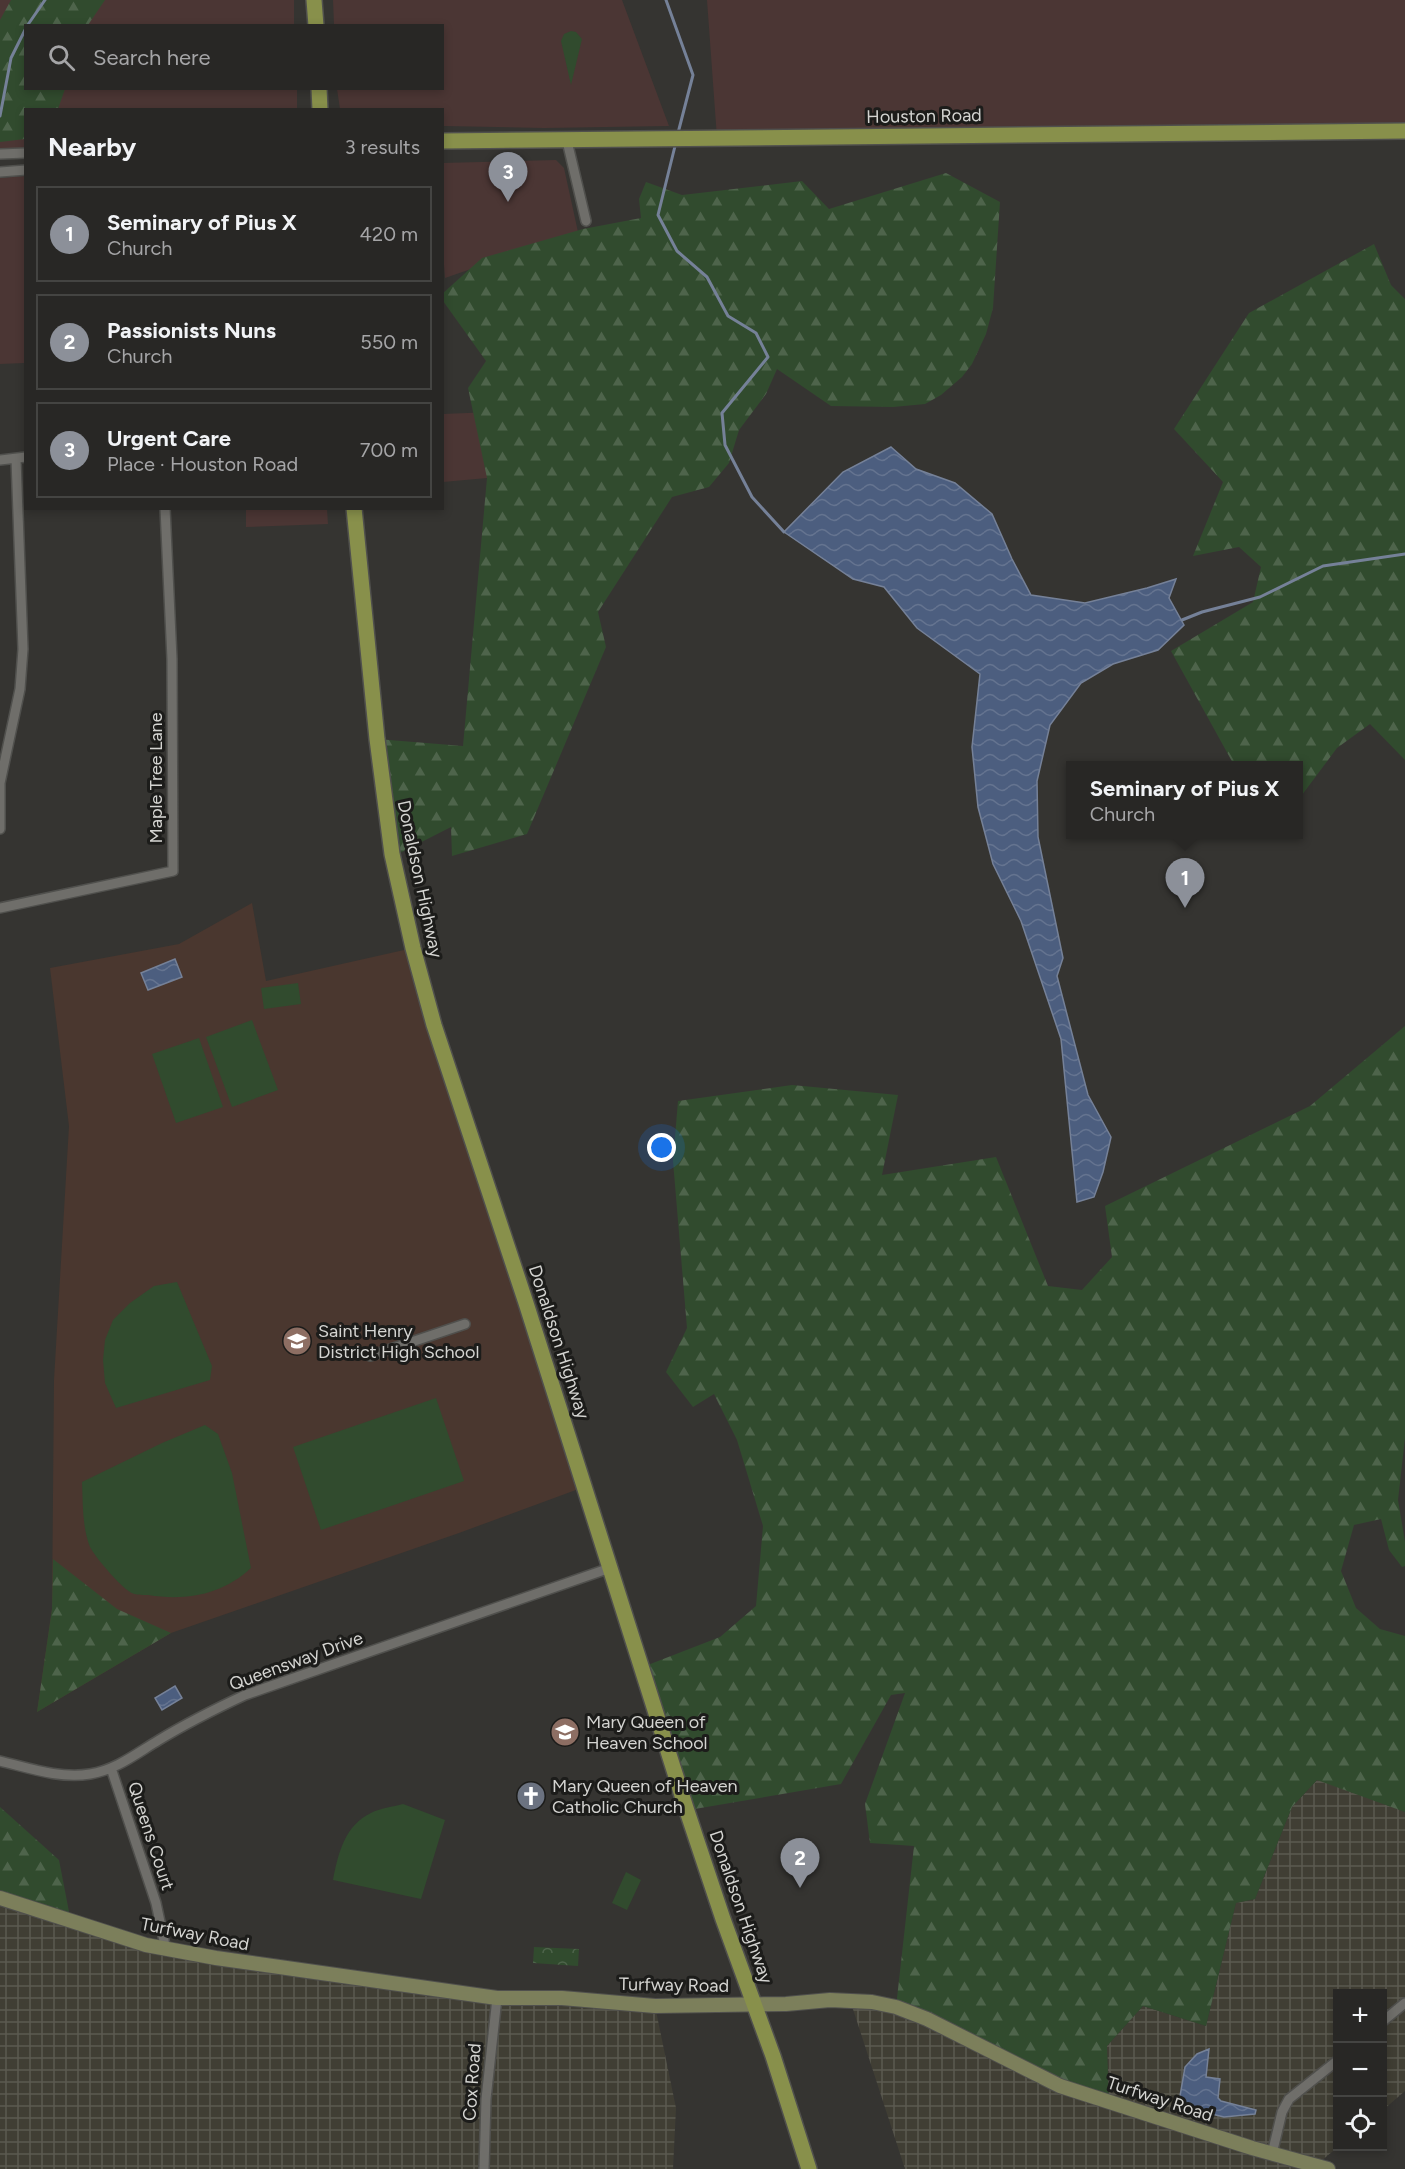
<!DOCTYPE html>
<meta charset="utf-8">
<style>
body{margin:0;font-family:Figtree,sans-serif;background:#343332;color:#f1f3f6}
.controls{position:absolute;right:18px;bottom:18px;display:grid;overflow:hidden;border-radius:0px;box-shadow:0 3px 9px #0003}
.controls button{width:54px;height:54px;display:grid;place-items:center;padding:0;border:0;border-bottom:2px solid #444442;background:#282725;color:#f1f3f6;font:30px sans-serif}
.you{position:absolute;left:662px;top:1148px;width:21px;height:21px;margin:-15px;border:4px solid #fff;border-radius:50%;background:#1a73e8;box-shadow:0 0 0 9px #1a73e833}
.badge{display:grid;place-items:center;width:39px;height:39px;border-radius:50%;background:#8c9099;color:#fff;font-size:20px;font-weight:700}
.pin{position:absolute;translate:-50% -50px;filter:drop-shadow(0 2px 3px #0008)}
.pin::after{content:'';position:absolute;top:32px;width:21px;height:18px;background:inherit;clip-path:polygon(0 0,100% 0,50% 100%)}
.popup{position:absolute;left:1066px;top:761px;width:237px;height:78px;box-sizing:border-box;display:grid;place-content:center;border-radius:0px;background:#282725;filter:drop-shadow(0 2px 4px #0005);font-size:20px;white-space:nowrap;color:#a5a5a7}
.popup b{font-size:22px;color:#f1f3f6}
.popup::after{content:'';position:absolute;left:50%;top:100%;margin-left:-12px;border:12px solid transparent;border-top-color:#282725}
.list{margin:0;padding:0;list-style:none}
h2{display:flex;justify-content:space-between;align-items:center;height:78px;margin:0;padding:0 24px;font-size:26px}
h2 small{font-size:20px;font-weight:400;color:#a5a5a7}
.list li{display:grid;grid-template-columns:39px 1fr auto;gap:18px;align-items:center;box-sizing:border-box;height:96px;margin:0 12px 12px;padding:0 12px;border:2px solid #444442;border-radius:0px}
.list b{display:block;font-size:22px;white-space:nowrap}
.list p{margin:0;font-size:20px;white-space:nowrap;color:#a5a5a7}
.list em{font-size:20px;font-style:normal;color:#a5a5a7}
.icon{flex:none;width:33px;height:33px;fill:none;stroke:currentColor;stroke-width:2;stroke-linecap:round;stroke-linejoin:round}
.map{position:relative;flex:none;width:1405px;height:2169px;overflow:hidden}
.search{position:absolute;background:#282725;box-shadow:0 3px 9px #0003;left:24px;top:24px;width:420px;height:66px;display:flex;align-items:center;gap:15px;box-sizing:border-box;padding:0 21px;border-radius:0px;color:#a5a5a7;font-size:22px}
.panel{position:absolute;background:#282725;box-shadow:0 3px 9px #0003;left:24px;top:108px;width:420px;height:402px;border-radius:0px}
.map>svg:first-child{display:block}
.commercial{fill:#4b3634}
.industrial{fill:url(#industrial-grid)}
.education{fill:#4a372f}
.grass{fill:#314b2e}
.forest{fill:url(#forest-firs)}
.park{fill:url(#park-crowns)}
.water{fill:url(#water-waves);stroke:#758198;stroke-width:1.5}
.lines{fill:none;stroke-linecap:round;stroke-linejoin:round}
.stream{stroke:#758198;stroke-width:3}
.minor-casing{stroke:#50504d;stroke-width:12}
.secondary-casing{stroke:#50504d;stroke-width:16}
.primary-casing{stroke:#50504d;stroke-width:18}
.minor{stroke:#6f6e6a;stroke-width:9}
.secondary{stroke:#7c7f5b;stroke-width:14}
.primary{stroke:#88904b;stroke-width:15}
.labels{text-anchor:middle;stroke-width:6;stroke-linejoin:round;paint-order:stroke}
.street-label{font-size:18px;fill:#d4d4d1;stroke:#1c1c1a}
.poi-label{font-size:18px;fill:#d4d4d1;stroke:#1c1c1a;text-anchor:start}
</style>
<div class="map">
<svg width="1405" height="2169" viewBox="0 0 1405 2169">
<defs>
<pattern id="industrial-grid" width="8" height="8" patternUnits="userSpaceOnUse" patternTransform="scale(1.5)"><rect width="8" height="8" fill="#403e34"/><path d="M0 4h8M4 0v8" fill="none" stroke="#5b5950"/></pattern>
<pattern id="forest-firs" width="22" height="20" patternUnits="userSpaceOnUse" patternTransform="scale(1.5)"><rect width="22" height="20" fill="#314b2e"/><path d="M5 1l3.5 6h-7zM16 11l3.5 6h-7z" fill="#4e644b"/></pattern>
<pattern id="park-crowns" width="20" height="18" patternUnits="userSpaceOnUse" patternTransform="scale(1.5)"><rect width="20" height="18" fill="#314b2e"/><path d="M2 6a3 3 0 1 1 6 0M12 15a3 3 0 1 1 6 0" fill="none" stroke="#4e644b"/></pattern>
<pattern id="water-waves" width="16" height="10" patternUnits="userSpaceOnUse" patternTransform="scale(1.5)"><rect width="16" height="10" fill="#4c5e7f"/><path d="M0 5q4-4 8 0t8 0" fill="none" stroke="#657490"/></pattern>
</defs>
<rect width="100%" height="100%" fill="#353431"/>
<path class="commercial" d="M0,0H294V25L26,26V88L297,89V109L26,110L25,154L0,156Z
M333,0H622L669,126L544,128L443,126L442,110L340,109L337,89L442,88V26L334,25Z
M707,0H1405V131L717,138Z
M556,160L564,168L578,232L445,278L442,238V163Z
M25,176V363L0,364V178Z
M492,412L487,478L443,482V414Z
M246,509H327L328,524L246,527Z"/>
<path class="industrial" d="M1318,1779L1405,1812V2091L1383,2110L1382,1994H1338V2147L1315,2166L1328,2169H905L850,2000L872,2002L1109,2101L1107,2046L1143,2006L1206,2026L1236,1903L1255,1899L1292,1807Z
M0,1898L146,1945L497,1998L655,2006L676,2108L673,2169H0Z"/>
<path class="education" d="M252,903L266,981L413,948L584,1487L459,1533L171,1633L37,1712L52,1609L54,1380L69,1126L50,968L179,944Z"/>
<path class="grass" d="M571,31L576,32L582,39L571,85L561,41L564,34Z
M298,983L301,1004L264,1009L261,988Z
M252,1020L278,1090L232,1107L206,1037Z
M199,1038L223,1107L176,1123L152,1054Z
M177,1282L212,1366L210,1380L116,1408L105,1383L103,1360L105,1340L113,1320L130,1303L154,1286Z
M436,1398L464,1481L321,1530L293,1447Z
M205,1425L218,1434L232,1473L251,1568C222,1595 186,1601 148,1595C142,1595 134,1595 130,1592C120,1586 95,1557 90,1547C82,1527 83,1503 82,1482L162,1443Z
M403,1804L445,1820L421,1899L333,1880C338,1854 345,1825 371,1813C380,1808 393,1807 403,1804Z
M626,1872L641,1880L627,1910L612,1903Z"/>
<path class="forest" d="M11,0H105L88,25L26,26V88L65,89L58,109L26,110L25,139L0,142V20Z
M946,173L1000,202L993,308L986,334L972,364L962,377L941,395L925,404L893,407L831,406L777,369L766,394L739,430L729,463L709,487L672,497L598,612L606,647L527,834L452,856L451,827L396,855L377,739L463,746L487,478L468,388L486,361L443,301L442,294L482,258L583,229L641,218L639,199L646,182L682,195L802,181L829,209Z
M1374,244L1391,285L1405,299V760L1370,724L1337,748L1299,799V766L1234,765L1171,651L1253,602L1261,567L1239,547L1193,556L1223,482L1174,429L1249,313Z
M1405,1026V1438L1398,1500L1405,1542V1566L1402,1567L1389,1550L1381,1519L1354,1525L1341,1571L1356,1608L1380,1629L1405,1636V1812L1317,1780L1292,1807L1255,1899L1236,1903L1206,2026L1143,2006L1107,2046L1109,2102L896,2007L914,1846L870,1843L865,1804L905,1693L891,1695L841,1784L677,1812L640,1668L720,1637L756,1606L763,1526L737,1440L714,1394L693,1407L666,1372L687,1328L673,1161L678,1101L792,1085L898,1095L882,1175L996,1157L1048,1286L1082,1290L1112,1257L1105,1206L1310,1106Z
M53,1559L117,1609L171,1633L37,1712L52,1609Z
M0,1807L59,1860L71,1922L0,1898Z"/>
<path class="park" d="M534,1947L579,1949L578,1966L533,1963Z"/>
<path class="water" d="M891,447L916,469L955,483L992,514L1012,559L1031,595L1085,603L1147,588L1176,579L1169,598L1184,625L1158,650L1113,664L1081,683L1050,725L1037,781L1038,837L1063,958L1057,976L1088,1095L1111,1137L1103,1172L1094,1197L1077,1202L1061,1039L1021,921L993,864L978,807L972,747L980,674L917,628L884,587L853,579L784,532L843,472Z
M175,959L182,977L148,990L141,973Z
M175,1686L182,1698L162,1710L155,1698Z
M1209,2049L1206,2077L1220,2079L1218,2098L1221,2101L1256,2110L1255,2114L1224,2117L1187,2108L1180,2096L1185,2067L1197,2054Z"/>
<g class="lines">
<path class="stream" d="M666,0L693,75L678,133
M27,26L45,0
M0,116L11,58L26,28
M676,142L658,215L677,251L707,277L728,316L756,333L768,357L722,413L725,445L752,497L784,532
M1182,620L1202,612L1260,597L1323,566L1405,554"/>
<g class="minor-casing">
<path id="minor" d="M567,141L586,221
M0,154L26,153
M0,172L26,170
M0,460L26,457
M0,829V783L20,689L23,649L16,459
M0,908L173,871L172,659L165,508
M370,1356L465,1324
M0,1761C29,1768 60,1779 90,1774C116,1770 137,1753 159,1740C187,1723 215,1709 245,1695L610,1568
M111,1768L156,1903L166,1950
M1382,2022L1405,2003
M1272,2154L1282,2112L1289,2099L1338,2060
M484,2169L486,2099L497,1998"/>
</g>
<g class="secondary-casing">
<path id="secondary" d="M0,1898L146,1945L216,1958L497,1998H562L655,2006L786,2004L830,2000L872,2002L896,2007L927,2019L1060,2086L1252,2148L1328,2169"/>
</g>
<g class="primary-casing">
<path id="primary" d="M314,0L316,26
M319,88L320,110
M442,141L1405,131
M354,508L377,739L392,854L413,948L434,1025L526,1303L686,1808L723,1919L773,2056L809,2169"/>
</g>
<use href="#minor" class="minor"/>
<use href="#secondary" class="secondary"/>
<use href="#primary" class="primary"/>
</g>
<defs>
<g id="school-disc" transform="scale(1.5)"><circle r="9.5" fill="#8d6e63" stroke="#1c1c1a"/><path d="M0-5L7-2L0 1L-7-2ZM-4 1L0 2.5L4 1V4Q0 6-4 4Z" fill="#fff"/></g>
<g id="church-disc" transform="scale(1.5)"><circle r="9.5" fill="#6b7280" stroke="#1c1c1a"/><path d="M-1.2-6h2.4v3.5h3.3v2.4h-3.3V6h-2.4V-.1h-3.3v-2.4h3.3Z" fill="#fff"/></g>
</defs>
<g fill-rule="evenodd">
<use href="#school-disc" x="297" y="1341"/>
<use href="#school-disc" x="565" y="1732"/>
<use href="#church-disc" x="531" y="1796"/>
</g>
<g class="labels">
<g class="street-label">
<text transform="translate(924 116) rotate(-1)" y="6">Houston Road</text>
<text transform="translate(156 778) rotate(-90)" y="6">Maple Tree Lane</text>
<text transform="translate(420 879) rotate(78)" y="6">Donaldson Highway</text>
<text transform="translate(559 1342) rotate(72)" y="6">Donaldson Highway</text>
<text transform="translate(296 1661) rotate(-20)" y="6">Queensway Drive</text>
<text transform="translate(151 1836) rotate(72)" y="6">Queens Court</text>
<text transform="translate(741 1907) rotate(71)" y="6">Donaldson Highway</text>
<text transform="translate(195 1934) rotate(11)" y="6">Turfway Road</text>
<text transform="translate(674 1985) rotate(1)" y="6">Turfway Road</text>
<text transform="translate(472 2082) rotate(-86)" y="6">Cox Road</text>
<text transform="translate(1160 2099) rotate(18)" y="6">Turfway Road</text>
</g>
<g class="poi-label">
<text x="318" y="1337">Saint Henry<tspan x="318" dy="21">District High School</tspan></text>
<text x="586" y="1728">Mary Queen of<tspan x="586" dy="21">Heaven School</tspan></text>
<text x="552" y="1792">Mary Queen of Heaven<tspan x="552" dy="21">Catholic Church</tspan></text>
</g>
</g>
</svg>
<div class="controls">
<button>+</button>
<button>−</button>
<button><svg class="icon" aria-label="locate" viewBox="0 0 24 24"><circle cx="12" cy="12" r="6"/><path d="M12 2v4M12 18v4M2 12h4M18 12h4"/></svg></button>
</div>
<div class="you"></div>
<div class="pin badge" style="left:1185px;top:908px">1</div>
<div class="popup"><b>Seminary of Pius X</b>Church</div>
<div class="pin badge" style="left:800px;top:1888px">2</div>
<div class="pin badge" style="left:508px;top:202px">3</div>
<div class="search"><svg class="icon" aria-label="search" viewBox="0 0 24 24"><circle cx="10" cy="10" r="6"/><path d="M15 15l6 6"/></svg>Search here</div>
<section class="panel">
<h2>Nearby<small>3 results</small></h2>
<ul class="list">
<li><span class="badge">1</span><div><b>Seminary of Pius X</b><p>Church</p></div><em>420 m</em></li>
<li><span class="badge">2</span><div><b>Passionists Nuns</b><p>Church</p></div><em>550 m</em></li>
<li><span class="badge">3</span><div><b>Urgent Care</b><p>Place · Houston Road</p></div><em>700 m</em></li>
</ul>
</section>
</div>
